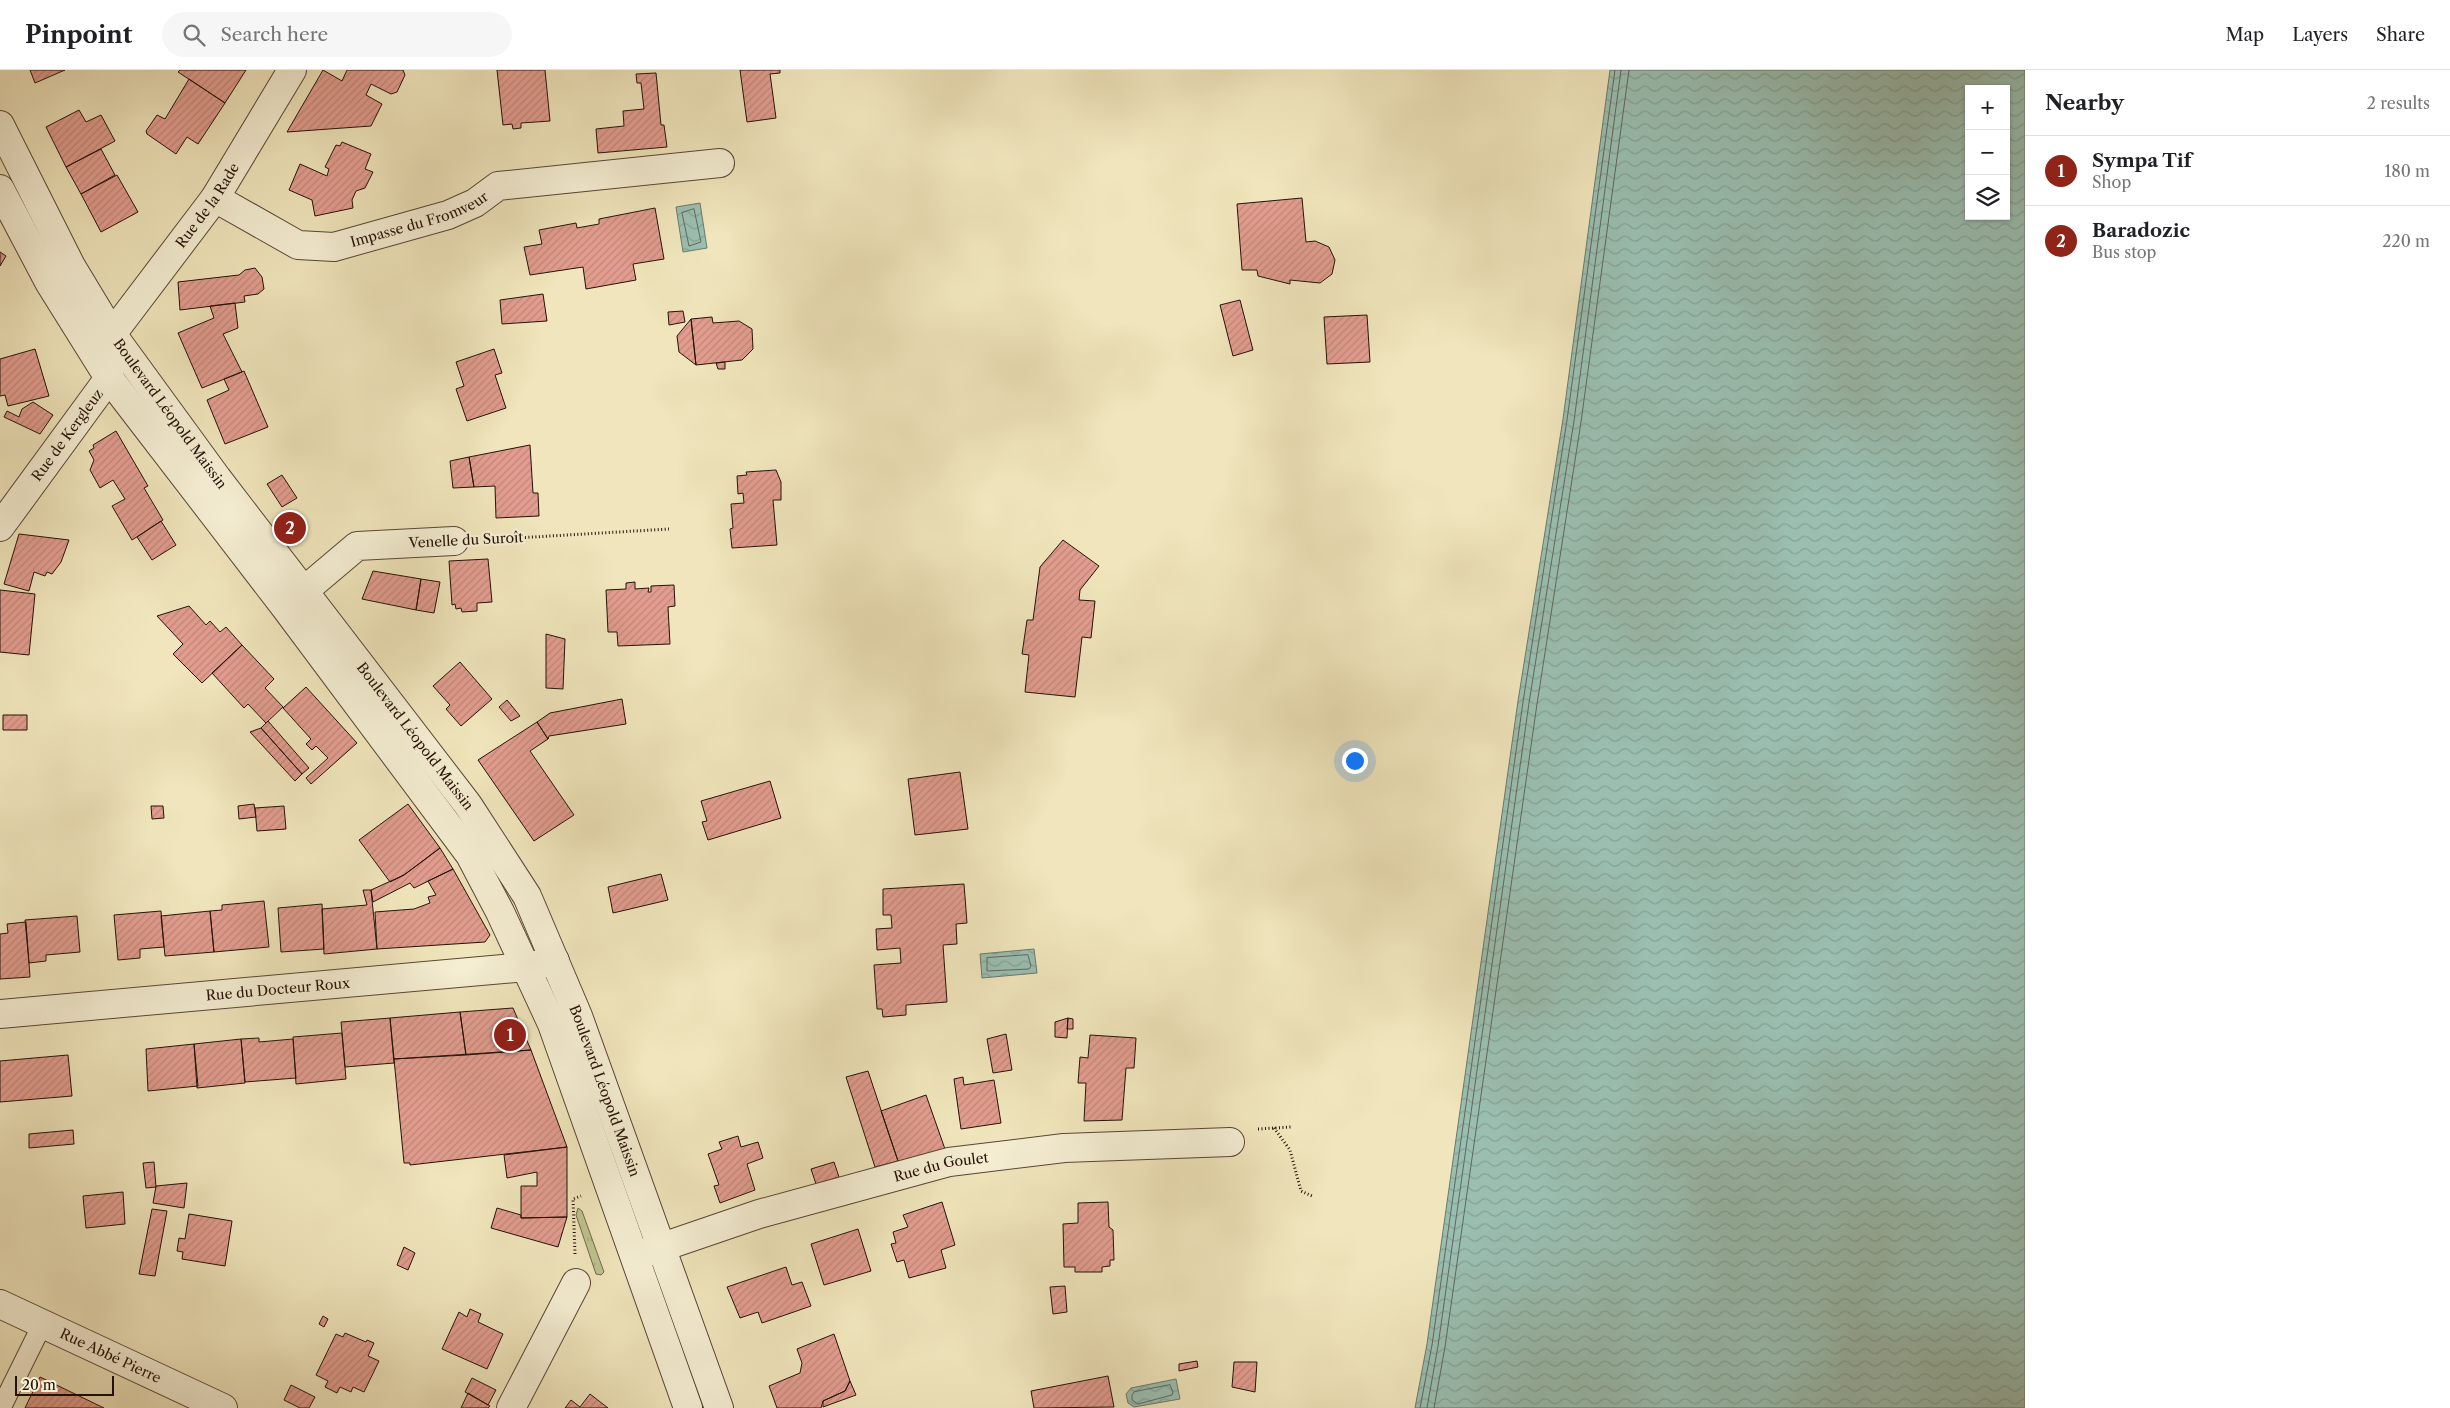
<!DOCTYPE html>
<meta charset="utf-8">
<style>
body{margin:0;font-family:"Libre Caslon Text",serif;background:#f6f6f6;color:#202124}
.controls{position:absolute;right:15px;top:15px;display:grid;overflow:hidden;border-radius:0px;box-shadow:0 1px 4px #0004}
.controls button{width:45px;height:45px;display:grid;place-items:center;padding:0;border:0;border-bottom:1px solid #e0e0e0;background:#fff;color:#202124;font:25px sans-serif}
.scale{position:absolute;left:15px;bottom:12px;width:99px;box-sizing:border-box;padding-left:5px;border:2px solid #241107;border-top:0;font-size:14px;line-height:18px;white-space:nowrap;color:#241107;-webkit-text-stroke:4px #f5eed3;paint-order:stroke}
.you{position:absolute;left:1354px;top:690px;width:18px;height:18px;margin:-12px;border:4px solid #fff;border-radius:50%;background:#1a73e8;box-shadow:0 0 0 8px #1a73e833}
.badge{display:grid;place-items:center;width:32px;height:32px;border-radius:50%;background:#8f2418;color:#fff;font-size:16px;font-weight:700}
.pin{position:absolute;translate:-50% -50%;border:2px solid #fff;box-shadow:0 1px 5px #0006}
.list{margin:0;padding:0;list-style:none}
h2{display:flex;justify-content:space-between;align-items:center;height:65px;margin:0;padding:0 20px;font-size:21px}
h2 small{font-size:16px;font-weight:400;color:#757577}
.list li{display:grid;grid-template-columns:32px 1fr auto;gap:15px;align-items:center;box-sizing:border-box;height:70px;padding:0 20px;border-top:1px solid #e0e0e0}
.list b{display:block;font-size:19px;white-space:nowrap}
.list p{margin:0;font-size:16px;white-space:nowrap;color:#757577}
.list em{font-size:16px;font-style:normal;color:#757577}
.icon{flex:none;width:28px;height:28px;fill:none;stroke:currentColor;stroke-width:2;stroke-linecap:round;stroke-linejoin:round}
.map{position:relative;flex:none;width:2025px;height:1338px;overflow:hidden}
header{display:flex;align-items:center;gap:30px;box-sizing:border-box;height:70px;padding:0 25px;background:#fff;border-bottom:1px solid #e0e0e0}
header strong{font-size:24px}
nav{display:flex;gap:28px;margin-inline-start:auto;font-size:18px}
.search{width:350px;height:45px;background:#f6f6f6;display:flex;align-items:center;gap:12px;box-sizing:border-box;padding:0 18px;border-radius:28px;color:#757577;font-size:19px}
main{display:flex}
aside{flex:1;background:#fff}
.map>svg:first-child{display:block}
.grass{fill:url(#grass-tufts);stroke:#706a4a}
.water{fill:url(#water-waves);stroke:#6b796d;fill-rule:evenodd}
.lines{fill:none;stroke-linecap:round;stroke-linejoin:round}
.shore{stroke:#5f685c;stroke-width:1}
.building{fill:url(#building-hatch);stroke:#241107}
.service-casing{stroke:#574634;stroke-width:21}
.minor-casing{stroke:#574634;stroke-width:30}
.tertiary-casing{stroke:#574634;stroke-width:30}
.path{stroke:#241107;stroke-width:3;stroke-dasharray:1 2.5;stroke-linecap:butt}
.service{stroke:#f5eed3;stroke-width:19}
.minor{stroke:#f5eed3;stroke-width:28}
.tertiary{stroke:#f5eed3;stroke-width:28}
.labels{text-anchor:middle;stroke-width:4.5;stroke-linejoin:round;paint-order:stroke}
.street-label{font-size:14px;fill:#241107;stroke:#f5eed3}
</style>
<header>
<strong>Pinpoint</strong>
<div class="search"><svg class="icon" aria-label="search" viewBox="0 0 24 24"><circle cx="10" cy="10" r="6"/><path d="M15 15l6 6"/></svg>Search here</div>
<nav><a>Map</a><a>Layers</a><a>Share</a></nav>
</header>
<main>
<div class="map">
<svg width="2025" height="1338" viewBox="0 0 2025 1338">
<defs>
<pattern id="grass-tufts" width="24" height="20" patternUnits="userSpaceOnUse" patternTransform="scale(1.25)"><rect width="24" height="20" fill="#bdc38e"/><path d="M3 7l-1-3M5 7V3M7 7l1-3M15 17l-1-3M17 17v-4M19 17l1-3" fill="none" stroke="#a2a679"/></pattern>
<pattern id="water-waves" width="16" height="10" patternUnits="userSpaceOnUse" patternTransform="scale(1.25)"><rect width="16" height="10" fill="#9abfb1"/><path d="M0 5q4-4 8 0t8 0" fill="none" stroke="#85a397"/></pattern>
<pattern id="building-hatch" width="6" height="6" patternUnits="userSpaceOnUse" patternTransform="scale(1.25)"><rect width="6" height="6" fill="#e29d8f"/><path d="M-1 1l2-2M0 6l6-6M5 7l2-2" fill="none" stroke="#c2867a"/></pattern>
</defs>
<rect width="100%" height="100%" fill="#f0e5bc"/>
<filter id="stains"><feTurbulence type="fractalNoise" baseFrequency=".004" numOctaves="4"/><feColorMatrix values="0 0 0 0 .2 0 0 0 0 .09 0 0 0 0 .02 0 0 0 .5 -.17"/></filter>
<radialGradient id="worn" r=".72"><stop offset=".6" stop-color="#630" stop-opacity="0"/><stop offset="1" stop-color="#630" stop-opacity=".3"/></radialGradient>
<path class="grass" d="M578,1138L582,1141L604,1202L601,1205L596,1204L576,1145Z"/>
<path class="water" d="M1610,0H2025V1338H1415L1427,1274L1518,631L1563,349ZM1969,19H2006V146H1969Z
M700,133L707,178L683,182L676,137Z
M1034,879L1037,903L982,908L980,884Z
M1176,1309L1180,1329L1134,1337L1128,1333L1126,1324L1131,1318Z"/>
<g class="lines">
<path class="shore" d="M694,139L701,172L689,176L682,143Z
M1028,885L1031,896L1029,899L987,901V888Z
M1170,1315L1173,1322L1172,1325L1138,1334L1132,1330V1325L1134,1322Z
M1420,1338L1432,1275L1523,632L1567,350L1615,0
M1427,1338L1438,1276L1529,633L1574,351L1621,0
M1434,1338L1445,1277L1537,634L1581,352L1629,0"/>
</g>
<path class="building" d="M30,0H65L35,13Z
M180,0H246L225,33L178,2Z
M323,0L342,11L347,0H403L405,5L397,22L391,24L371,14L366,25L382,34L371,56L287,62Z
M497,0H545L550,51L521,53V58L513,59L512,54L503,55Z
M740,0H780V3L770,4L776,48L747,52Z
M656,3L661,55H664L667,77L598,83L596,59L624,56L623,41L644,39L641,13H637L636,4Z
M189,9L225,33L198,74L187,67L176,84L147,64L146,61L157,45L165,49Z
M79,40L86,52L101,45L115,71L66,97L46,57Z
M342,72L371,84L365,99L373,102L365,118L356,121L352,130L353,138L315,146L312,130L289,120L300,94L327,106L329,99L325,97L336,75L340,76Z
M101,79L115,105L81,124L66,97Z
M117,105L138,142L101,162L81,124Z
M1302,128L1306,172L1315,171L1329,177L1335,190L1332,204L1320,213L1290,210V214L1258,206L1257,200H1242L1237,134Z
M655,138L664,189L633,194L636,210L586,219L583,197L530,205L524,177L542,174L539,160L576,153L577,158L599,154V149Z
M0,182L6,186L0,196Z
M255,198L262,207L264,219L258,224L244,226L245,232L180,240L178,212L239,205L245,200Z
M543,224L547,251L502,254L500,230Z
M1240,230L1253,280L1233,286L1220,235Z
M235,233L238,258L223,264L242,302L202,318L178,263L214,248L210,236Z
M683,241L685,252L669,255L668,242Z
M1367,245L1370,292L1327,294L1324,247Z
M712,247L713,253L739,251L752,259L753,279L742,290L696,295L691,249Z
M691,249L696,295L679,282L677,266Z
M35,279L49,326L8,336L5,325L0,326V289Z
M494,279L502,303L495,305L506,338L467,351L456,319L464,316L456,292Z
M725,292V299H718L716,293Z
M244,301L268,357L225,374L207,330L229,320L224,309Z
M33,332L53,345L40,364L4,347L7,341L19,347L22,339Z
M116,361L148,416L144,418L163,450L132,470L112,436L125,429L113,410L100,418L90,400L94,390L89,381L94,378L93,375Z
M530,375L533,423H538L539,446L496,448L495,416L474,417L469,387Z
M469,387L474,417L453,418L450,391Z
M776,400L781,412V430H773L777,475L732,478L730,459L733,458L731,434L744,433L743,423L738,424L737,406L747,405L746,402Z
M282,405L297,428L282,437L267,414Z
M161,451L176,475L152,490L137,467Z
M19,464L69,470L61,492L52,504L47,502L45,506L34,502L29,521L4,514Z
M1063,470L1099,496L1080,520L1079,530L1095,531L1091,568L1082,567L1075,627L1025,622L1029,585L1022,584L1027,550H1033L1040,497Z
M488,489L492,532L477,533V541L462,542L461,538L456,539L455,534L452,535L449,491Z
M373,501L421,509L416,540L362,529Z
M421,509L440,512L434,543L416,540Z
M635,512V519L649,518L648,522H651V516L674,515L675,536L668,537L670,574L618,576L617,562H608L606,520L626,519V513Z
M0,520L35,524L29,585L0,582Z
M189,536L206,555L210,551L220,562L226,557L242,575L202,613L173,584L183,574L157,546Z
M546,564L565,569L563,619L546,618Z
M242,575L274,609L265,618L283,637L266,653L248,634L244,638L212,603Z
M460,592L492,629L461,656L446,639L450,635L433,616Z
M306,617L357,673L311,714L306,708L328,688L316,676L312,680L306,674L311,669L283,638Z
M622,629L626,654L549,666L548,669L537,652L550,643Z
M507,630L520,646L511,651L499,637Z
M3,645H27V660H3Z
M268,651L309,698L302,704L261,658Z
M537,652L548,669L530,681L574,745L534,771L478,690Z
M261,658L302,704L295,711L250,662Z
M960,702L968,759L915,765L908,709Z
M770,711L781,748L708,770L702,752L707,751L701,731Z
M254,734L256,747L239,749L238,736Z
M408,734L440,778L404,805L390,812L359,770Z
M151,736H163L164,748L152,749Z
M284,736L286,759L257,761L255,738Z
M440,778L453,799L414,818L410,813L373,832L371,820L404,805Z
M453,799L490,865L485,872L377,879L375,842L414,839L430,833L428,827L436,825L428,811Z
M661,804L668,830L613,843L608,817Z
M964,814L967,853L956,854L957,874L943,875L947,932L906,935V945L883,947L882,939H877L874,895L901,893L900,878L877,880L876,859L892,858L891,845H883V819Z
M363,820H371L377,879L324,884L322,839L367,835Z
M264,831L269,877L214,882L210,841L222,840V835Z
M322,834L324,879L281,882L278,838Z
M161,841L164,877L140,879V888L118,890L114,845Z
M210,841L214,882L165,886L161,846Z
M77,846L80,882L46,885V891L29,893L25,850Z
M26,852L30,907L0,909V864L8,863L7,854Z
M513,938L531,980L466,985L460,942Z
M460,942L466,985L394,989L390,948Z
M390,948L394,993L345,997L341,952Z
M1068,948L1073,949V959H1067Z
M1068,948L1067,968L1055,967V952Z
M342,963L346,1009L296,1014L293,967Z
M1006,964L1012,1000L993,1003L987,969Z
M1090,965L1136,968L1134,998H1126L1122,1050L1084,1051L1086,1013H1078L1080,987L1088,988Z
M259,968V972L293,969L296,1008L245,1012L241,969Z
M241,969L245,1013L197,1018L194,974Z
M194,974L198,1016L148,1021L146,979Z
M531,980L567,1077L410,1095V1093H404L394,989Z
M68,985L72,1026L0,1032V991Z
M868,1001L898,1091L875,1097L846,1007Z
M963,1007L964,1015L994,1010L1001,1053L961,1059L954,1009Z
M926,1025L946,1082L898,1091L881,1041Z
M73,1060L74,1074L29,1078V1064Z
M738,1066L741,1077L758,1072L763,1088L747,1094L755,1120L720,1133L714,1116L719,1115L708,1084L722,1079L719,1072Z
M567,1077V1147L521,1148V1116H537V1102L507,1108L504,1085Z
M154,1092L156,1117L146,1118L143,1093Z
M834,1092L839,1107L816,1114L811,1099Z
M187,1113L184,1138L153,1133L156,1116Z
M123,1122L125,1154L86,1158L83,1126Z
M942,1132L955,1175L941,1180L946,1198L909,1208L904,1190L897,1192L891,1174L896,1173L893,1162L908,1157L903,1145Z
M1108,1132L1109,1157L1113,1160L1114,1190H1110V1196L1102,1197V1202H1075V1197H1064L1063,1154L1078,1153V1133Z
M497,1138L521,1145V1148L567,1147L558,1177L491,1158Z
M152,1139L167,1141L155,1206L139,1204Z
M189,1144L232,1151L225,1196L182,1189L183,1182L177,1181L179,1168L185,1169Z
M858,1159L871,1201L824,1215L811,1174Z
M404,1177L415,1183L408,1200L397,1195Z
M786,1197L792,1215L802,1212L811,1236L762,1253L758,1242L740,1248L727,1217Z
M1065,1216L1067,1242L1053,1244L1050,1217Z
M470,1239L481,1244L478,1252L503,1264L487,1299L442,1279L459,1242L467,1247Z
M323,1246L328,1249L324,1257L319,1254Z
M345,1263L366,1272L367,1270L374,1273L368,1286L379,1291L364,1322L353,1317L351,1322L340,1317L337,1323L325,1317L328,1311L316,1305L336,1264L343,1267Z
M834,1264L850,1311L845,1321L823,1331L821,1338H777L769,1316L800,1303L802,1293L797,1279Z
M1197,1291L1198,1297L1179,1301V1294Z
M1234,1292H1257L1255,1322L1232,1317Z
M1108,1306L1114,1337L1034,1338L1031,1321Z
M40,1307L104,1338H25Z
M472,1308L496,1320L488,1335L465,1322Z
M850,1311L856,1325L823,1337V1331L845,1321Z
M291,1315L315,1327L309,1338H300L284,1330Z
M468,1323L490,1336L488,1338H461Z
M590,1324L608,1338H565L571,1330L580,1337Z"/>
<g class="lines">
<g class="service-casing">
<path id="service" d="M1,1338L43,1253"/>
</g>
<g class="minor-casing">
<g id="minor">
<path id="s1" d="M215,128L298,175L334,177L448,145L475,133L498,116L720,93"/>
<path id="s2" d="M0,457L109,308L112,264L215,128L292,0"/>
<path d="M286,536L357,476L454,471"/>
<path id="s3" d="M0,944L526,897L555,891"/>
<path id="s4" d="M639,1185L759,1144L949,1092L1064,1078L1230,1072"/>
<path d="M511,1338L576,1213"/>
</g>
</g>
<g class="tertiary-casing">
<g id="tertiary">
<path id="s5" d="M0,55L71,196L112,264L217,408L468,735L527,826L578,946L719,1338"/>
<path d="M0,119L49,212L109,308L285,537L470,785L500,842L552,954L688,1338"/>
<path id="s6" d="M0,1234L223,1338"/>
</g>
</g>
<path class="path" d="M483,470L669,459
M1274,1058L1290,1080L1301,1121L1312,1126
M1258,1059L1291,1057
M575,1184L573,1129L581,1126"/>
<use href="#service" class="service"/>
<use href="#minor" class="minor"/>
<use href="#tertiary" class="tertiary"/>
</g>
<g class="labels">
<g class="street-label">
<text dy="5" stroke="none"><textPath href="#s2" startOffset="389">Rue de la Rade</textPath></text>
<text dy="5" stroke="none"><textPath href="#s1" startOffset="221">Impasse du Fromveur</textPath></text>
<text dy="5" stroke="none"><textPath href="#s5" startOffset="336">Boulevard Léopold Maissin</textPath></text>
<text dy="5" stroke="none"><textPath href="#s2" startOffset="114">Rue de Kergleuz</textPath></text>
<text transform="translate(466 470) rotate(-3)" y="5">Venelle du Suroît</text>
<text dy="5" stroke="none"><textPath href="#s5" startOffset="741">Boulevard Léopold Maissin</textPath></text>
<text dy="5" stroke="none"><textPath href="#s3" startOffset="279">Rue du Docteur Roux</textPath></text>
<text dy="5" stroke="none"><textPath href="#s5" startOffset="1146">Boulevard Léopold Maissin</textPath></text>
<text dy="5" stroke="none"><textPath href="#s4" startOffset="315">Rue du Goulet</textPath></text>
<text dy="5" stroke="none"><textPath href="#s6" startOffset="122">Rue Abbé Pierre</textPath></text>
</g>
</g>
<rect width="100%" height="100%" filter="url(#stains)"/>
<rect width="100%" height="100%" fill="url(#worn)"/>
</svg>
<div class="controls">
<button>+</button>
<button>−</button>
<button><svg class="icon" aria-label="layers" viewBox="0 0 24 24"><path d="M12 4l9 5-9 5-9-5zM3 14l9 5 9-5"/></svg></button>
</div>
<div class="scale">20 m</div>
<div class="you"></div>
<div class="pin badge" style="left:510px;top:965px">1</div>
<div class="pin badge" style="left:290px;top:458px">2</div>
</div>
<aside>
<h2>Nearby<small>2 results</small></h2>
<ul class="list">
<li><span class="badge">1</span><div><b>Sympa Tif</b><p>Shop</p></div><em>180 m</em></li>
<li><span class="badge">2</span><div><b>Baradozic</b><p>Bus stop</p></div><em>220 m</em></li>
</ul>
</aside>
</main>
